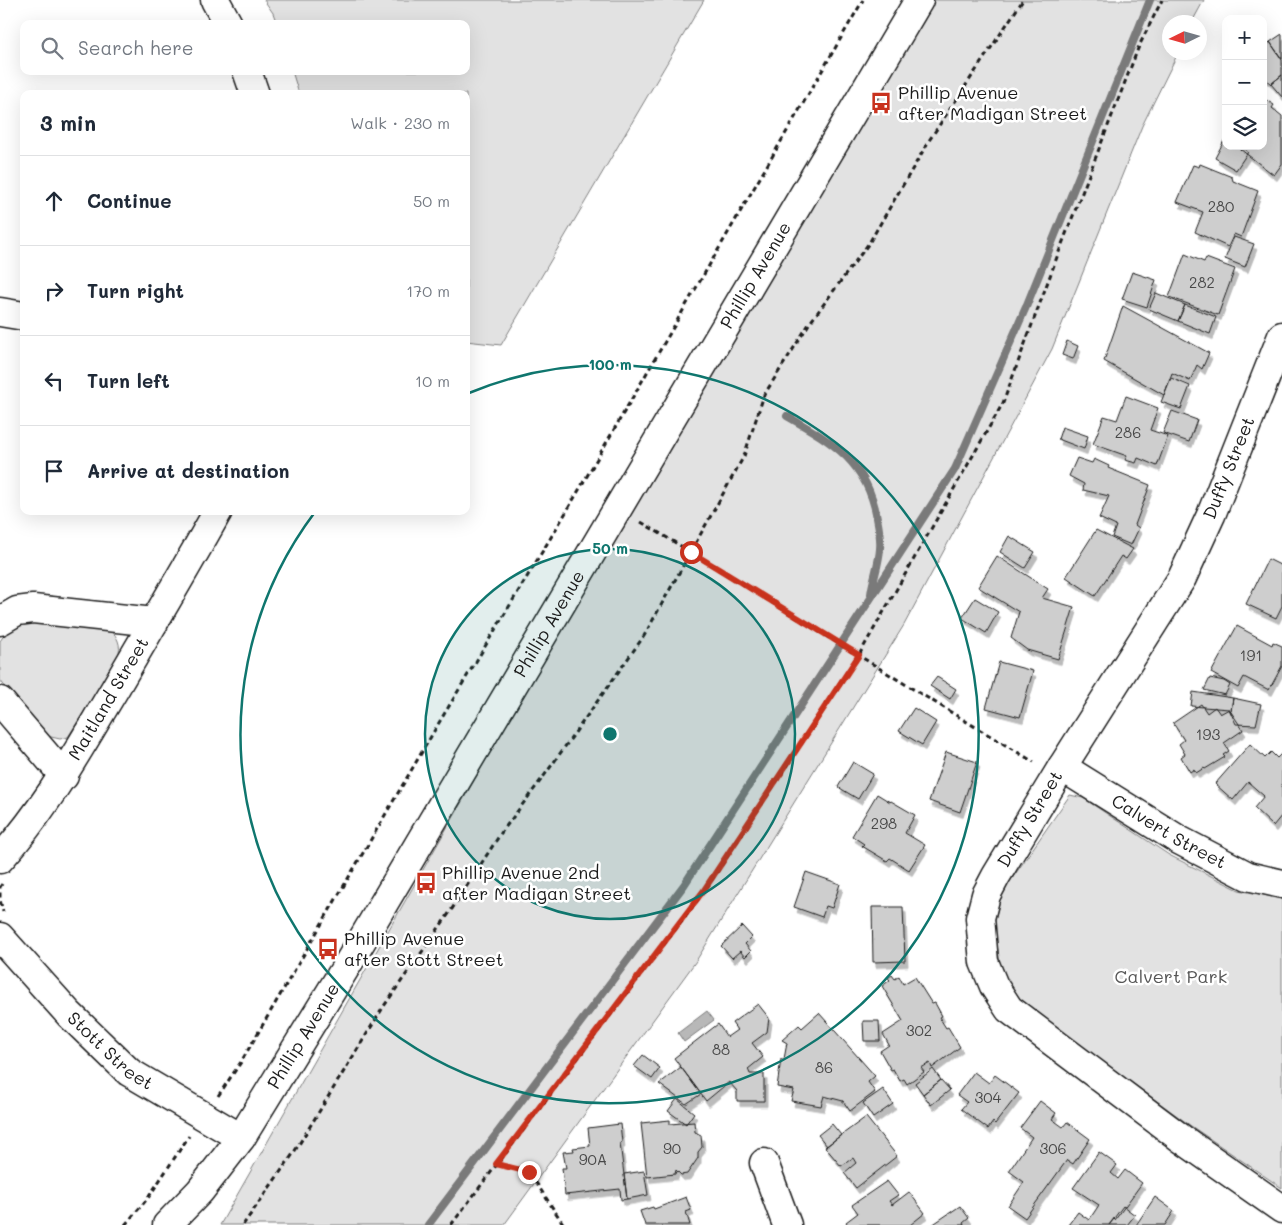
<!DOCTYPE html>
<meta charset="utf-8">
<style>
body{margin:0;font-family:Mali,sans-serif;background:#f2f2f3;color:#1f2937}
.controls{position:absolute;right:15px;top:15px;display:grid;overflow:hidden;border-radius:10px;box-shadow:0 5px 20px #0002}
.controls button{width:45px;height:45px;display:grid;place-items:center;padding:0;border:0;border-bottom:1px solid #e0e1e3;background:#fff;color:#1f2937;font:25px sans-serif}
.compass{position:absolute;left:1162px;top:15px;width:45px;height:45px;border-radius:50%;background:#fff;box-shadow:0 5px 20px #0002;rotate:265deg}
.stop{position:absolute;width:15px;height:15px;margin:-11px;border:4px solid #c8321e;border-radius:50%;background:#fff}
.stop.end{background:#c8321e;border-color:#fff;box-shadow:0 1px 5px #0008}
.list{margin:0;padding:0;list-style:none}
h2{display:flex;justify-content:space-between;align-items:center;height:65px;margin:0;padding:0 20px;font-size:21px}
h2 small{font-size:16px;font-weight:400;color:#747a83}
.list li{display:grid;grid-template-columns:32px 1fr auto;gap:15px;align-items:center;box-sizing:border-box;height:90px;padding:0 20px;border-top:1px solid #e0e1e3}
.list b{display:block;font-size:19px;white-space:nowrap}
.list em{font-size:16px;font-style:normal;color:#747a83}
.icon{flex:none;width:28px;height:28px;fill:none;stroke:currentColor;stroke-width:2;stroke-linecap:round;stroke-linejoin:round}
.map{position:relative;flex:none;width:1282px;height:1225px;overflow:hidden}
.search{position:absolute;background:#fff;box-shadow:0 5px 20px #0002;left:20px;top:20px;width:450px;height:55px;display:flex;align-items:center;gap:12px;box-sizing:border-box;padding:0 18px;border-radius:10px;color:#747a83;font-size:19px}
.panel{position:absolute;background:#fff;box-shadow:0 5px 20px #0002;left:20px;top:90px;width:450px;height:425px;border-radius:10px}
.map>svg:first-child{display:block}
.green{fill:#e2e2e2;stroke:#7f7f7f}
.water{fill:#b8b8b8;stroke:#7a7a7a}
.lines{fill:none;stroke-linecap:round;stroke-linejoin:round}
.stream{stroke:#7a7a7a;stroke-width:8}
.building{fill:#cecece;stroke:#1c1c1c;filter:url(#shadow)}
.minor-casing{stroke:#1c1c1c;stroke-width:31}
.path{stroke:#1c1c1c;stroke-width:3;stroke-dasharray:5 4;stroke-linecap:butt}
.minor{stroke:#fff;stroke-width:28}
.route{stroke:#c8321e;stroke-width:6}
.ring{fill:none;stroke:#0f766e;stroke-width:2.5}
.labels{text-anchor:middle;stroke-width:5;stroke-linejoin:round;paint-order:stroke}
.number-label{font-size:15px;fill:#484848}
.poi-label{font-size:18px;fill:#1c1c1c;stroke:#fff;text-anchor:start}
.street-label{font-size:18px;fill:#1c1c1c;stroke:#fff}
.park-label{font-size:18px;fill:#575757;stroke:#fff}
.centre{fill:#0f766e;stroke:#fff;stroke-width:2.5}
.ring-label{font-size:15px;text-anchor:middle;font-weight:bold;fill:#0f766e;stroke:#fff;stroke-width:5;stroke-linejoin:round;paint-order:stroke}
</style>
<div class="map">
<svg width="1282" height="1225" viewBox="0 0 1282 1225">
<defs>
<filter id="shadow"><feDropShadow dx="3" dy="5.5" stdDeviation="0" flood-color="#0004"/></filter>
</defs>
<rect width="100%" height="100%" fill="#fff"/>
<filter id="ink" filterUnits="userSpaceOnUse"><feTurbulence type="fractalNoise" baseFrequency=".02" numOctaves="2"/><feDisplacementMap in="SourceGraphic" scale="10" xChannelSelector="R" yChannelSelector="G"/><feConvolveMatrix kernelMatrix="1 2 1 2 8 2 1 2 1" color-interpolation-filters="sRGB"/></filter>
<g filter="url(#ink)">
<path class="green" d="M264,0H704L501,345L466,341V94H299L292,71H466V24H277L273,13Z
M920,0H1204L1192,22H1170V52L1178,53L1142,126L1052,349L904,625L696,961L504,1225H220Z
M22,620L111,630C120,640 122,649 116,661L68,737L60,739L42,735L0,680V641L5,634Z
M1070,795L1083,798L1169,855L1239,890L1282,899V1188L1191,1126L1052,1024L1019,998L1006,979L1000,963L994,925L999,902L1009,883Z"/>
<path class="water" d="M707,1011L714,1020L684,1042L678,1033Z"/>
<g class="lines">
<path class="stream" d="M787,416C832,442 867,461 877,518C879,528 881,539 880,549C879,564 873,579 871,594
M428,1225L684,885L955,469L1026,307L1150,0"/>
</g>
<path class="building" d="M1282,34V59L1270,42Z
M1270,42L1282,60V75L1271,84L1263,77V48Z
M1282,75V97L1271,84Z
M1263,98L1274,105L1272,108L1282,116V164L1274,175L1236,146H1263Z
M1226,137V146H1240L1248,152L1236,170L1215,158Z
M1200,164L1232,177L1233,181L1258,191L1241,237L1234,234L1228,247L1195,232L1203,212L1177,202L1193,165L1199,167Z
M1234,237L1254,244L1245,267L1225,259Z
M1185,254L1204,262L1206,258L1235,269L1218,315L1169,297Z
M1132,272L1156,280L1147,307L1122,299Z
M1156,293L1185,305L1178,321L1149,309Z
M1185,305L1216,317L1210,334L1178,321Z
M1123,306L1209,353L1202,369L1197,365L1190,381L1172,373L1164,395L1104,361Z
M1067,341L1078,346L1073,359L1062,355Z
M1171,378L1190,386L1181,409L1161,402Z
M1126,396L1158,408L1150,430L1168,436L1157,466L1138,458L1136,463L1125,460L1127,456L1093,444L1104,416L1117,420Z
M1172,411L1197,420L1189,442L1163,433Z
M1062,427L1088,436L1084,449L1058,439Z
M1077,458L1092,463L1094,459L1109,466L1108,468L1150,485L1135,525L1139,528L1131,545L1112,537L1116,526L1099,518L1109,496L1083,490L1084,484L1069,476Z
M1096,530L1133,549L1126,559L1121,556L1095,596L1066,577Z
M1009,536L1035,552L1025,568L1000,552Z
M997,556L1048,589L1042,598L1074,607L1058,659L1027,650L1011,638L1019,612L978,587Z
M1268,559L1282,566V606L1276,618L1246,604Z
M975,598L998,612L986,633L962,618Z
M1237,626L1272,645L1273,642L1282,646V666L1269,690L1244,677L1238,688L1211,673Z
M999,662L1033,671L1020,717L986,708Z
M937,677L956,689L950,699L930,686Z
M1210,678L1224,681L1230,685L1225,695L1204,690Z
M1193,692L1233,698L1231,711L1229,709L1191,706Z
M1233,698L1261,704L1256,725L1236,724L1229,709L1231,711Z
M1201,704L1207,713L1215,707L1220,714L1229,709L1243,730L1224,743L1229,751L1223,755L1225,757L1205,769L1204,768L1196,773L1194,769L1190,772L1181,757L1185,754L1179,744L1184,740L1173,723Z
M914,708L936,722L922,745L899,731Z
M1250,744L1265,758L1271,752L1277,758L1282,753V815L1273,826L1254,808L1264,796L1248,782L1233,800L1215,784Z
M946,752L977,762L960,812L929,801Z
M853,762L873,774L858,799L838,787Z
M877,794L890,802L891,801L915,815L905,833L925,845L909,870L890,858L887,861L862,846L864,844L852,836Z
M806,872L840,884L832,908L826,906L822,917L794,907Z
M872,907H903L905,961L873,962Z
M742,926L752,937L745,944L751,951L745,957L740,951L732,958L721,946Z
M892,975L895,979L899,976L903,984L915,977L932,1004L935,1003L942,1016L939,1017L946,1028L948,1027L960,1047L932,1068L930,1063L921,1068L924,1072L907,1084L904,1079L900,1081L893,1069L891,1070L880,1051L889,1045L883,1034L903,1021L882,986L890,980L888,978Z
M758,1004L769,1018L767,1032L752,1043L763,1057L748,1069L750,1074H764V1101H737V1091L729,1082L706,1101L674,1058L718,1024L727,1037L737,1030L732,1023Z
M819,1013L875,1076L868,1082L875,1092L850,1111L843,1101L824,1096L821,1106L791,1101L794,1090L777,1087L781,1059H784L787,1043L782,1040L799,1025L802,1028Z
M863,1021H879L880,1041H864Z
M643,1055L660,1068L652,1079L634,1066Z
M681,1067L701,1094L686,1104L659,1084Z
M933,1069L941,1080L923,1094L915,1083Z
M974,1072L989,1083L995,1075L1019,1093L995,1124L993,1122L988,1129L961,1109L967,1102L957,1095Z
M941,1080L950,1090L931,1105L923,1094Z
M883,1089L893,1104L873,1118L863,1103Z
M677,1099L694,1113L686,1124L668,1111Z
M1040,1101L1056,1113L1052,1119L1063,1127L1067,1122L1090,1139L1073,1164L1067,1160L1025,1218L1008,1206L1024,1182L1009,1171L1032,1137L1020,1128Z
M866,1117L897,1156L856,1188L844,1173L856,1163L853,1158L841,1166L825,1147Z
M670,1120V1124L694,1122L695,1132L701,1135L702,1147L698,1152V1158L687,1174L681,1175L676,1170L675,1174L647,1177L641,1123Z
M620,1124L622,1142L620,1143L627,1199L621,1200L620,1189L565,1195L562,1168H566L563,1152L574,1151L573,1148L590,1146L588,1128Z
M832,1124L841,1135L827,1146L818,1135Z
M1099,1152L1117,1165L1111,1173L1118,1179L1125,1170L1142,1183L1115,1220L1114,1219L1109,1225H1068L1078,1212L1089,1220L1099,1205L1073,1188Z
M644,1171L648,1195L627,1199L624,1174Z
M887,1181L898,1195L889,1201L892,1205L909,1192L925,1213L910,1225H848L846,1222L858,1213L852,1205Z
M686,1197L691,1210L686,1212L690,1225H645L640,1211L653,1207L654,1209Z
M1155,1197L1174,1211L1165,1225H1136Z
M960,1206L969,1218L963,1223L964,1225H932Z
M1123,1206L1135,1215L1127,1225H1109Z"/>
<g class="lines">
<g class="minor-casing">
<g id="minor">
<path d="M215,0L228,24"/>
<path d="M247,71L255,94"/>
<path d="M0,312L24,316"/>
<path d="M1282,336L1211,515L1182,578L1062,767L996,876L986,895L980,918L984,962L994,986L1009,1009L1182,1139L1282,1209"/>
<path d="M0,621L17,611L33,609L154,622"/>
<path d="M0,701L64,776"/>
<path id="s1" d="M1062,767L1179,840L1248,876L1282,884"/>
<path id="s2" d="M0,859C46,809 78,750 113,692C148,632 184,572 218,511"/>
<path id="s3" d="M0,937L69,1014L129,1072L241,1138"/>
<path d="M764,1163L787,1225"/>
<path id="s4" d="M167,1225L200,1191L241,1138L349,962L919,0"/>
</g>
</g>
<path class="path" d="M641,522C773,601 902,684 1034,762
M2,884L0,887V900L3,912
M218,1096L241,1062L440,721L565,514L863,0
M497,1164L529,1172L564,1225
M125,1225L148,1198L189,1136
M243,1225L293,1154L384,1006L450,912L501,833L544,776L644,636L744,456L764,395L809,324L869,243L930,139L1023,0
M451,1225L704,891L859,655L1003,403L1057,257L1139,46L1162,0"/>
<use href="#minor" class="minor"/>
</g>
</g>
<g class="lines" filter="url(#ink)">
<path class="route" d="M529,1172L496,1164L704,890L859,655L691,552"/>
</g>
<circle cx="610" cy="734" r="185" fill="#0f766e" fill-opacity=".12"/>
<g class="ring">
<circle cx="610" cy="734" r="185"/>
<path d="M469 393A369 369 0 1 1 315 512"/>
</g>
<defs>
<g id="bus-bare" transform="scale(1.725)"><path d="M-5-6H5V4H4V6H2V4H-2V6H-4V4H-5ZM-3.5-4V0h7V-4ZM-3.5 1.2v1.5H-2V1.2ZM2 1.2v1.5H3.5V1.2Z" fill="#c8321e" stroke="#fff" stroke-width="2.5" paint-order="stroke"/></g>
</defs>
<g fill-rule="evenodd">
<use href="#bus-bare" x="881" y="103"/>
<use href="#bus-bare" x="426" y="883"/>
<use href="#bus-bare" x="328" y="949"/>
</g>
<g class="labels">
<g class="number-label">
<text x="1221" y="212">280</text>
<text x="1202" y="288">282</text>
<text x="1128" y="438">286</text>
<text x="1251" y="661">191</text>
<text x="1208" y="740">193</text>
<text x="884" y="829">298</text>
<text x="919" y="1036">302</text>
<text x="721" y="1055">88</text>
<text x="824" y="1073">86</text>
<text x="988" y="1103">304</text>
<text x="672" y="1154">90</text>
<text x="1053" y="1154">306</text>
<text x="593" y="1165">90A</text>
</g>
<g class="poi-label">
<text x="898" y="99">Phillip Avenue<tspan x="898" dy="21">after Madigan Street</tspan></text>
<text x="442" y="879">Phillip Avenue 2nd<tspan x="442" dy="21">after Madigan Street</tspan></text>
<text x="344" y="945">Phillip Avenue<tspan x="344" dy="21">after Stott Street</tspan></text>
</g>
<g class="street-label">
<text dy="6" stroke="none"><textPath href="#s4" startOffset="1119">Phillip Avenue</textPath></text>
<text transform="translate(1229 468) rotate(-68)" y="6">Duffy Street</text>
<text dy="6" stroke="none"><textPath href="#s4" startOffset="714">Phillip Avenue</textPath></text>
<text dy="6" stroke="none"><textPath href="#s2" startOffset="194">Maitland Street</textPath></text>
<text transform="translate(1030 819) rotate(-59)" y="6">Duffy Street</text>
<text dy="6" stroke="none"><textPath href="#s1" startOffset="125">Calvert Street</textPath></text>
<text dy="6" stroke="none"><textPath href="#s4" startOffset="234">Phillip Avenue</textPath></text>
<text dy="6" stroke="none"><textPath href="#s3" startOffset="159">Stott Street</textPath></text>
</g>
<g class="park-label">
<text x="1171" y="983">Calvert Park</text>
</g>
</g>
<circle cx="610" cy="734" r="8" class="centre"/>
<g class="ring-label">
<text x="610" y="370">100 m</text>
<text x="610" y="554">50 m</text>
</g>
</svg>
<div class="controls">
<button>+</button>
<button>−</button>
<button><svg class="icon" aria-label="layers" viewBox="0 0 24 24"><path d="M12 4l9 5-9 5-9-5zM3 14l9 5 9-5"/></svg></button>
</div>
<svg class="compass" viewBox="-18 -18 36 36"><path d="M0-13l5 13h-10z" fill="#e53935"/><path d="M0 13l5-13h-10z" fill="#747a83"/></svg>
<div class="stop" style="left:691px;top:552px"></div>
<div class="stop end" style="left:529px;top:1172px"></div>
<div class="search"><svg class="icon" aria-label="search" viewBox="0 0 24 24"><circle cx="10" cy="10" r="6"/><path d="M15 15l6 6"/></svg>Search here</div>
<section class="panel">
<h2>3 min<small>Walk · 230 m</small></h2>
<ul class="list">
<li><svg class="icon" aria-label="ahead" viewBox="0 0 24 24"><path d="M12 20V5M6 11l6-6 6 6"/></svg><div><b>Continue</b></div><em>50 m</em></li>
<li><svg class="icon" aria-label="right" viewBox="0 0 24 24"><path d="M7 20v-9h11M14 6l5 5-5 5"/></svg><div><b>Turn right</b></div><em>170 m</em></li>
<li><svg class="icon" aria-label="left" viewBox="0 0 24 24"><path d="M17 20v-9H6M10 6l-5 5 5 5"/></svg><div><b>Turn left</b></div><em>10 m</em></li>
<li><svg class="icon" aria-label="arrive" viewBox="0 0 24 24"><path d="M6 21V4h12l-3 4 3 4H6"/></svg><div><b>Arrive at destination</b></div></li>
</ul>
</section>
</div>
